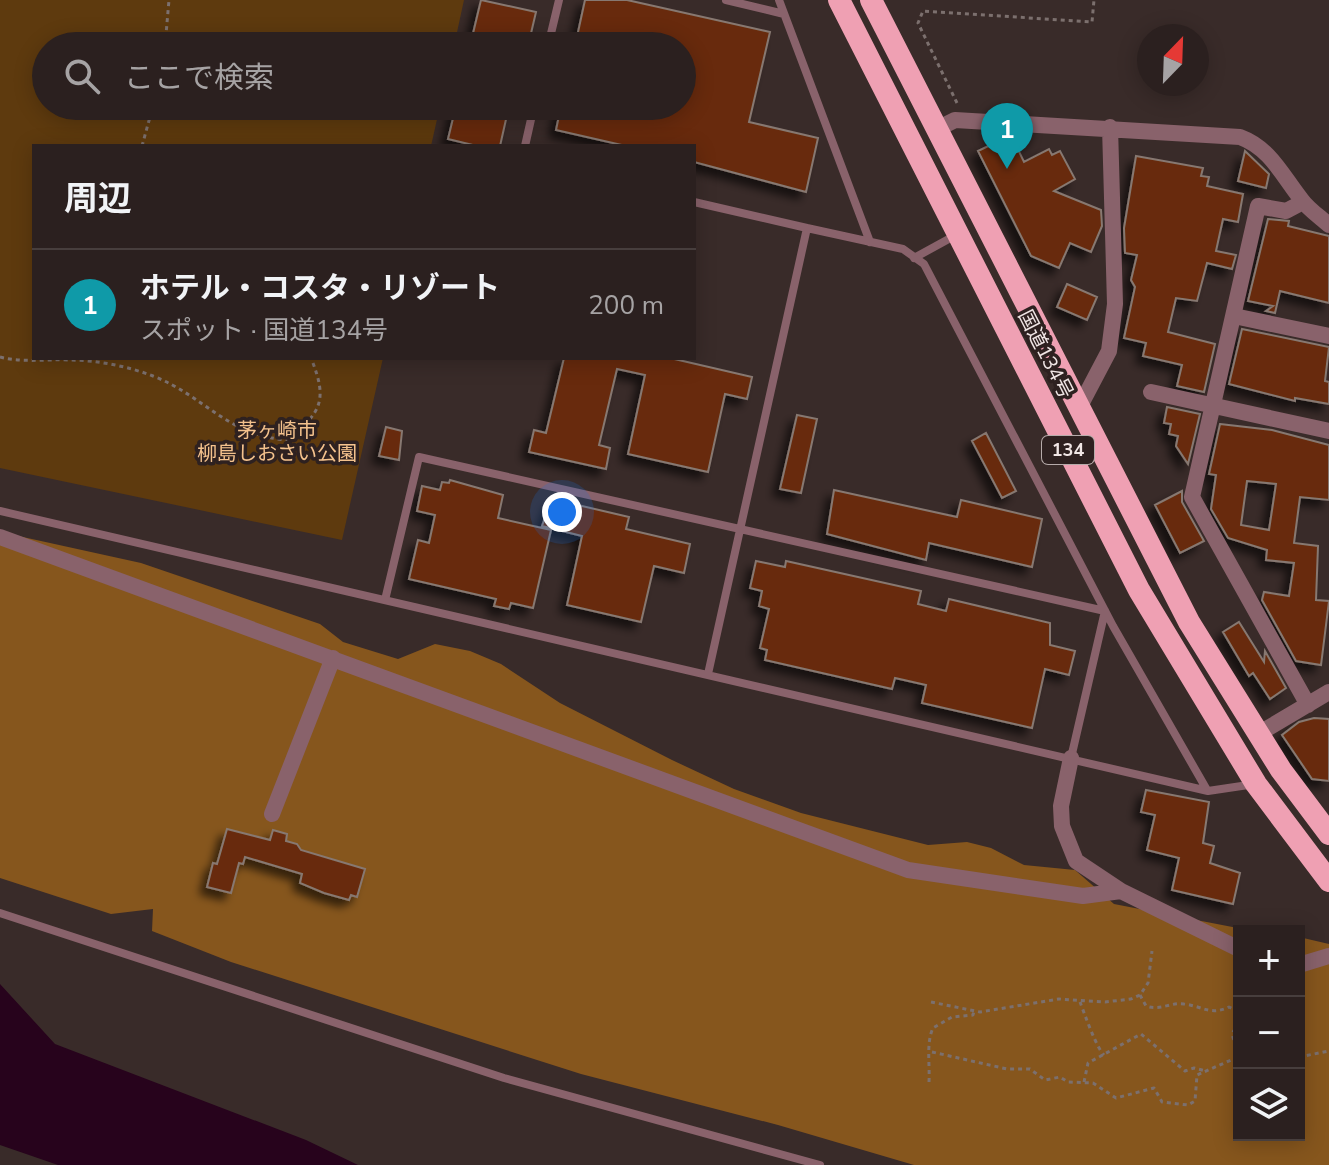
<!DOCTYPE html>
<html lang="ja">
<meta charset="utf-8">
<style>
body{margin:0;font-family:"Nunito Sans","Noto Sans JP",sans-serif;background:#372d2c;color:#f1f3f6}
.controls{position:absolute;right:24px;bottom:24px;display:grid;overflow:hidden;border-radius:0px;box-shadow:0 4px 20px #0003}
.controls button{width:72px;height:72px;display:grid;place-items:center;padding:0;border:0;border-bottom:2px solid #473e3d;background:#2b201f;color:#f1f3f6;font:40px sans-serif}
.compass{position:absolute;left:1137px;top:24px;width:72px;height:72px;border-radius:50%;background:#2b201f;box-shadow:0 4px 20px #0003;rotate:23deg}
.you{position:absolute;left:562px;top:512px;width:28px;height:28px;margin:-20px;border:6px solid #fff;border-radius:50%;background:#1a73e8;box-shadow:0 0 0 12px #1a73e833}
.badge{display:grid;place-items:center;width:52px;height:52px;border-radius:50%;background:#1a73e8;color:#fff;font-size:26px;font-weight:700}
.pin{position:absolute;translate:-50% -66px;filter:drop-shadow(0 2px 4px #0008)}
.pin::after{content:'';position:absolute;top:42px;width:28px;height:24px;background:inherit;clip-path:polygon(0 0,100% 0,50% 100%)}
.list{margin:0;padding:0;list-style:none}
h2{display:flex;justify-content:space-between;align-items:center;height:104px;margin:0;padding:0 32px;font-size:34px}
h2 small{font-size:26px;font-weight:400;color:#a6a3a4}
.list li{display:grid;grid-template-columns:52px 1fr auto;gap:24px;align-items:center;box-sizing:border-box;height:112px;padding:0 32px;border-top:2px solid #473e3d}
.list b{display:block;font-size:30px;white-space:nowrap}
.list p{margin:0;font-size:26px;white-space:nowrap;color:#a6a3a4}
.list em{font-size:26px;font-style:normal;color:#a6a3a4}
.icon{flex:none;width:44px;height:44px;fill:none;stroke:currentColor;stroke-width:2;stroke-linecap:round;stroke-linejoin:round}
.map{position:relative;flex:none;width:1329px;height:1165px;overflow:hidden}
.search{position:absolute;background:#2b201f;box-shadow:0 4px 20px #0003;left:32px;top:32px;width:664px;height:88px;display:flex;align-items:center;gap:20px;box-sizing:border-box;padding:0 28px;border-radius:44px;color:#a6a3a4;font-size:30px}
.panel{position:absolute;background:#2b201f;box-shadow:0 4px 20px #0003;left:32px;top:144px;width:664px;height:216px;border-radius:0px}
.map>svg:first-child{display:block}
.green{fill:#5e3a0e}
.forest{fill:#86561d}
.water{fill:#27031c}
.building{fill:#672c0b;stroke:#877871;stroke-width:2;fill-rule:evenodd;filter:url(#shadow)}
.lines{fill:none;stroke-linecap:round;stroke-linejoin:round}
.path{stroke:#7c706e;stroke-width:3;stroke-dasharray:4 4;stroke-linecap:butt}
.service{stroke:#89626b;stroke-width:8}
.minor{stroke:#89626b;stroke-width:16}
.trunk{stroke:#efa0b3;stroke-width:22}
.labels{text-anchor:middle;stroke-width:7;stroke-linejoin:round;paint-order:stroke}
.shield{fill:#2e2120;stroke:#b6abaa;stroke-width:2}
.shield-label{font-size:18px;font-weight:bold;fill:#f0e6e5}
.street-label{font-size:20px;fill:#f0e6e5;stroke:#2e2120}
.park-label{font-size:20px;fill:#f4c28d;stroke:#2e2120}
</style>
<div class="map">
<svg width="1329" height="1165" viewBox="0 0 1329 1165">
<defs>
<filter id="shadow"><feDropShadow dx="-7" dy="7" stdDeviation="4" flood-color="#0009"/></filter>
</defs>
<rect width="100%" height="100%" fill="#392b29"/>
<path class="green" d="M0,0H464L454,46H46V106H440L431,146H34V358H383L342,540L0,468Z"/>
<path class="forest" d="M0,532L141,563L320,624L343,642L398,659L435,644L470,651L501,664L560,703L672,760L734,789L801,813L928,845L967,842L991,848L1024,865L1075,870L1114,904L1253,931H1239V1135H1299V937L1329,944V1165H914L778,1125L581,1074L231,962L152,931L153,909L111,914L0,878Z"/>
<path class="water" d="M0,984L55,1044L306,1140L358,1165H58L0,1145Z"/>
<path class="building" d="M481,0L536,12L528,46H470Z
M585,0H627L770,32L749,122L818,138L806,192L694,162V146H626L556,130L561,106H682V46H575Z
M456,106H509L500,146H477L448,139Z
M1011,135L1024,162L1049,149L1052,155L1060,151L1075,179L1054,191L1101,210L1102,226L1091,252L1070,243L1059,268L1031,256L978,151Z
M1245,151L1269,174L1266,188L1238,181Z
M1136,156L1203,168L1201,176L1209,177L1207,186L1243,194L1238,222L1223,219L1216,251L1236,255L1232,269L1207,263L1197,301L1176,298L1168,332L1215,344L1204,392L1177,386L1182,365L1143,356L1146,343L1124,338L1135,287L1131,280L1137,255L1125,253L1124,228Z
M1268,219L1289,221L1288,226L1329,236V303L1280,291L1275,313L1266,311L1273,306L1248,301Z
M1067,284L1097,297L1087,320L1057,307Z
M1242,329L1329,347L1325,381L1329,382V404L1295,398V401L1229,384Z
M564,358H670L752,377L747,399L725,394L708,472L628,454L645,375L617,369L599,445L610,448L606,469L529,452L534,430L546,433Z
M1167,407L1200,414L1188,464L1176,446L1178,436L1169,434L1171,424L1164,423Z
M797,415L817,419L801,493L780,489Z
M1220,424L1272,430L1329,445V500L1300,497L1294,543L1318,546L1316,600L1329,601L1321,665L1296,661L1262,600L1264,592L1289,596L1294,563L1266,560L1267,550L1228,538L1211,509L1216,475L1209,474ZM1247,481L1276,484L1269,530L1241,525Z
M386,427L402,431L399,460L379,456Z
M986,433L1016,491L1002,498L972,441Z
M450,480L503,495L498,518L551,530L533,608L511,603L509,609L494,606L496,599L409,579L418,540L429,543L435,515L417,511L422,486L440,490L442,482L449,483Z
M834,490L957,517L961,500L1042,519L1032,567L929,543L926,560L827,534Z
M1182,491V502L1204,541L1180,553L1155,505Z
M552,499L629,517L626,529L690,544L684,573L654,566L641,622L567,605L582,536L542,526Z
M756,561L785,567L786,561L921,591L918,604L946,611L949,599L1050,623V645L1075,651L1069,675L1045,669L1032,728L922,703L926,685L895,678L892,689L765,660L767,650L760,648L769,609L759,606L762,591L750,588Z
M1239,622L1264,662L1265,651L1286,688L1270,699L1253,673L1249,676L1223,632Z
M1314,718L1329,719V781L1312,779L1282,735L1299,722Z
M1146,790L1209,802L1203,843L1214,846L1210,863L1240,873L1233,904L1172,890L1179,858L1147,850L1155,815L1141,812Z
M227,829L270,840L273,830L287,834L286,841L297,844L301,850L365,869L357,897L351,895L349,900L324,893L300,883L302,874L245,857L243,864L239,863L231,893L207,887L213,863L217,864Z"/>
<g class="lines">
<path class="path" d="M165,46L169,0
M957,103L918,23L923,11L1092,22L1094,0
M142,146L153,106
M0,357C24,363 43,359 68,360C96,360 127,366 153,376C206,397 225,434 286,440C322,413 328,400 311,358
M1140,995L1146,1006C1161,1011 1170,1002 1184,1004C1202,1006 1210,1016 1229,1007L1239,1012
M931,1002L980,1012L1059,999L1105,1002L1131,999L1140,995L1148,983L1152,951
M1080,1002C1085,1015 1096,1047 1104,1055
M1239,1022L1232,1034L1239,1057
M932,1052L1007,1069H1030L1045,1080L1060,1077L1068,1082L1093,1083L1116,1098L1154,1088L1162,1102L1188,1105L1195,1101L1197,1075L1238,1057
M1299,1057L1329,1051
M929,1082C930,1064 926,1043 933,1028L952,1017L973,1015L974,1011
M1084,1082L1088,1063L1141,1034L1185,1071L1194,1068L1206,1071"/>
<path class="service" d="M726,0L784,14
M779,0L870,242
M548,46L559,0
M525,146L534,106
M694,202L807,228
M914,258L956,235
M0,511L1208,791L1255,784
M385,600L419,457L1105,611L1071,758
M708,674L807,228L903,249L924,264L1113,626L1207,790
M0,913L504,1078L820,1165"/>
<path class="minor" d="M937,129L955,120L1240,137C1270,148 1282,175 1301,199C1308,209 1320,217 1329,225
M1303,202L1286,211L1258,206L1192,497L1308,705
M1234,316L1329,336
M1151,392L1329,431
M1079,408L1109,351L1115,304L1110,127
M0,537L908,870L1083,896L1121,891
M1258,734L1329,692
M1071,758L1061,806L1062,826L1076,861L1121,891L1239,949
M272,814L333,658
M1299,965L1329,956"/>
<path class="trunk" d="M839,0L1139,590L1256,784L1329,881
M871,0L1189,622L1281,770L1329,834"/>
</g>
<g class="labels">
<rect class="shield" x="1042" y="436" width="52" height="28" rx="6"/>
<g class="shield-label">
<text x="1068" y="456">134</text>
</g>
<g class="street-label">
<text transform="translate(1046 354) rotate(63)" y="7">国道134号</text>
</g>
<g class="park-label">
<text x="277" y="437">茅ヶ崎市<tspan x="277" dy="23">柳島しおさい公園</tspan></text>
</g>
</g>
</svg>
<div class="controls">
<button>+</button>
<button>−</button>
<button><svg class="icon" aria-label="layers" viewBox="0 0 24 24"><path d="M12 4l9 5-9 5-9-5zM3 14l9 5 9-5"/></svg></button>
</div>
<svg class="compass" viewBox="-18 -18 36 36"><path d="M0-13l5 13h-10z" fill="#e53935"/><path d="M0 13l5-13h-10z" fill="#a6a3a4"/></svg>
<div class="you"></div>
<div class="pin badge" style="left:1007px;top:169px;background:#0f9aa8">1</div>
<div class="search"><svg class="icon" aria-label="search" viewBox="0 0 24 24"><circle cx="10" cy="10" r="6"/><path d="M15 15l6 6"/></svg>ここで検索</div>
<section class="panel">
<h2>周辺<small></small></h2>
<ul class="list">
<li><span class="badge" style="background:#0f9aa8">1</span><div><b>ホテル・コスタ・リゾート</b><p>スポット · 国道134号</p></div><em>200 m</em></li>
</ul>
</section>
</div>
